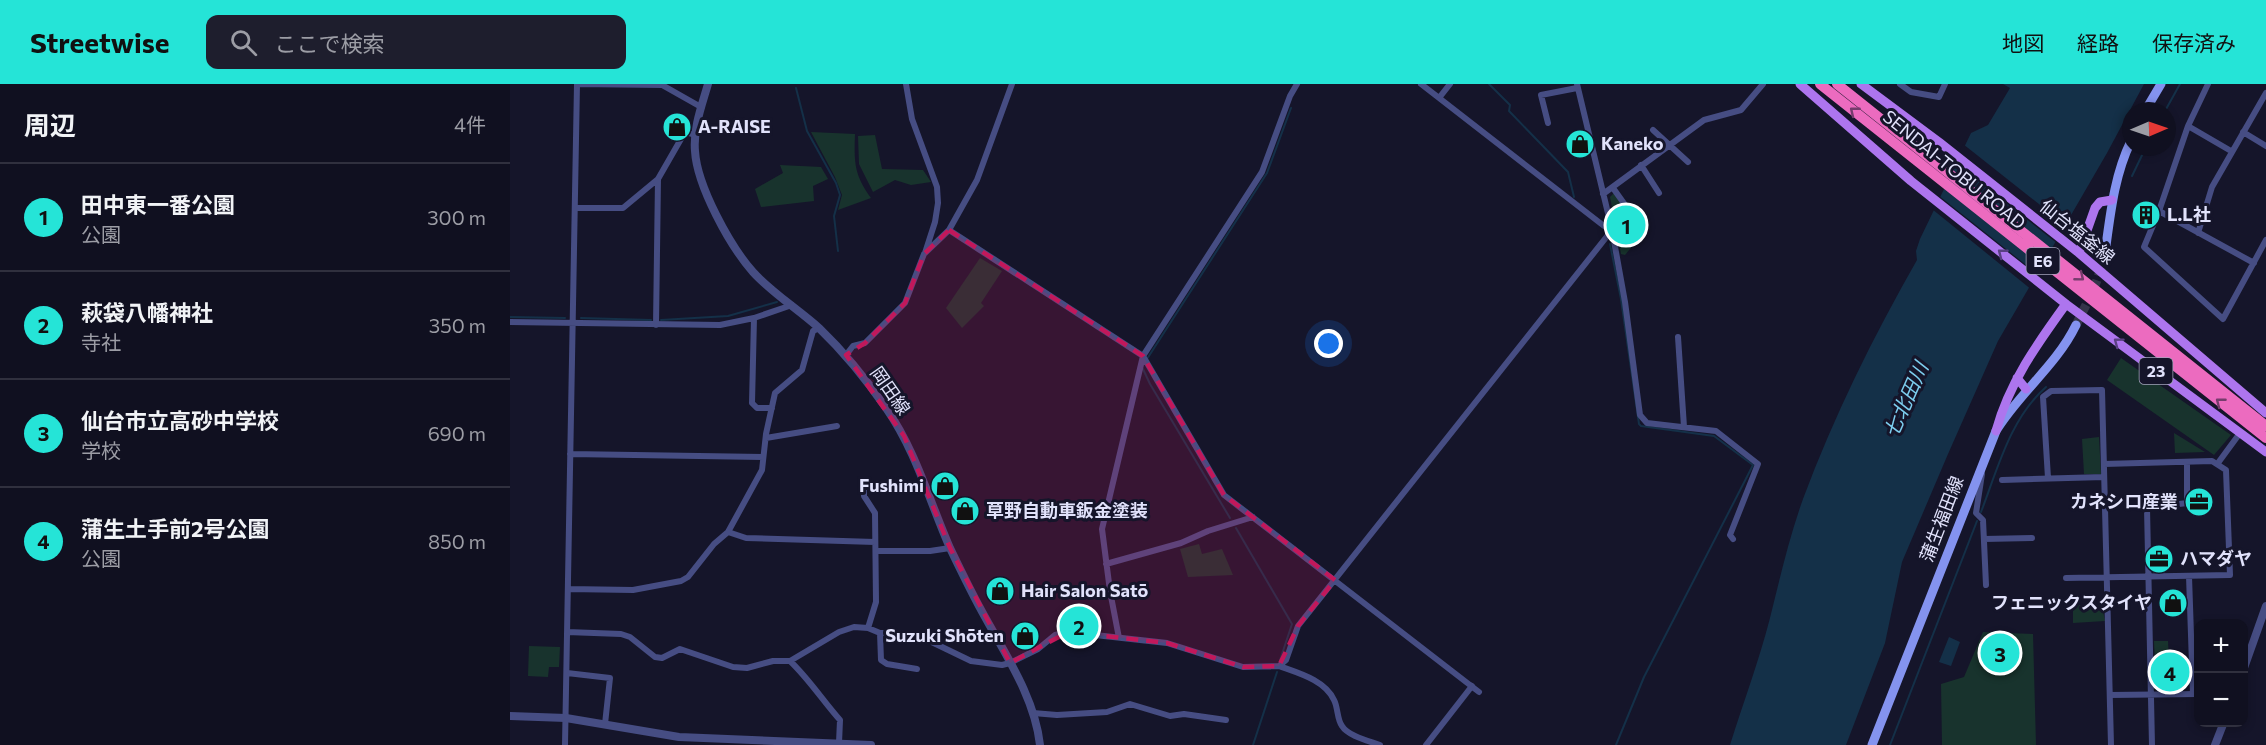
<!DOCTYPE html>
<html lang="ja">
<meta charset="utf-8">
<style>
body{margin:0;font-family:Commissioner,"Noto Sans JP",sans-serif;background:#1e1e2d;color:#f1f3f6}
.controls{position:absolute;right:18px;bottom:18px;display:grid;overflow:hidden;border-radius:12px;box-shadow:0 3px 9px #0003}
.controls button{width:54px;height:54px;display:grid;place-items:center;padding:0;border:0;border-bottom:2px solid #30303e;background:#101020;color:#f1f3f6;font:30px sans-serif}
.compass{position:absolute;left:1612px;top:18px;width:54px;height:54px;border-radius:50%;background:#101020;box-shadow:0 3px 9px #0003;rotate:88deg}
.you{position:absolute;left:819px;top:260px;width:21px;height:21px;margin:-15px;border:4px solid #fff;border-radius:50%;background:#1a73e8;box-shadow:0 0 0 9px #1a73e833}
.badge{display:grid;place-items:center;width:39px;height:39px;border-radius:50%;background:#25e4d7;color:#111;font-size:20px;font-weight:700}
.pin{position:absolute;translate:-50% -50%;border:3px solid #fff;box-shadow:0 2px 6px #0006}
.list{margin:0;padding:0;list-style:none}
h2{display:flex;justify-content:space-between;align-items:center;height:78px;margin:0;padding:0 24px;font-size:26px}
h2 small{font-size:20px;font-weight:400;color:#9c9da5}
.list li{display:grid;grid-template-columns:39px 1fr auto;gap:18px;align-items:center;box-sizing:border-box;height:108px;padding:0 24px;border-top:2px solid #30303e}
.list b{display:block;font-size:22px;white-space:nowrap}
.list p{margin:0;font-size:20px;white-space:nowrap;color:#9c9da5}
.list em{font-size:20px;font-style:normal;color:#9c9da5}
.icon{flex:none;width:33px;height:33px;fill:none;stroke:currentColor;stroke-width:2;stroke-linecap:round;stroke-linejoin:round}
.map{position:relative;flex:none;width:1756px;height:661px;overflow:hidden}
header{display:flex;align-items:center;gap:36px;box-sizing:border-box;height:84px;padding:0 30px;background:#25e4d7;color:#111}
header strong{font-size:28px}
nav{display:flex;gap:33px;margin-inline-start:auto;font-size:21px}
.search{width:420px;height:54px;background:#1e1e2d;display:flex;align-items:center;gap:15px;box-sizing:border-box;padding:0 21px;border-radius:12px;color:#9c9da5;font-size:22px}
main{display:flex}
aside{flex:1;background:#101020}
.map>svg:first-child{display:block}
.green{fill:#18332d}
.water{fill:#143048}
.pier{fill:#15152a}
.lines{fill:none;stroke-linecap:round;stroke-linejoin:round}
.stream{stroke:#143048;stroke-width:2}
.secondary-tunnel{stroke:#343449;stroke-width:9;stroke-dasharray:9 4.5;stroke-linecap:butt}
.minor{stroke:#464d83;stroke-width:6}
.tertiary{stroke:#464d83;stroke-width:8}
.secondary{stroke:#8493ef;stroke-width:9}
.primary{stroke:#ad75ee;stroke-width:9}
.motorway{stroke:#ec6bbf;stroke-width:10}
.oneway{stroke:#763c6d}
.oneway2{stroke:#594082}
.marked{fill:#c2185b;fill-opacity:0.2;stroke:#c2185b;stroke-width:4.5;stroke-dasharray:12 8;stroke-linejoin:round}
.labels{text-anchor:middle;stroke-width:6;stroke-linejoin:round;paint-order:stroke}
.shield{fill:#15152a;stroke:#a4a4bc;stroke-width:1.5}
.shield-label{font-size:16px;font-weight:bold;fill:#e1e2fb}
.poi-label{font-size:18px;font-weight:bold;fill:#e1e2fb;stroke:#15152a;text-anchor:start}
.street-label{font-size:18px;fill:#e1e2fb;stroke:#15152a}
.water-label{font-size:20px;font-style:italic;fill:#7ccdee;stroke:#15152a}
</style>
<header>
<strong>Streetwise</strong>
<div class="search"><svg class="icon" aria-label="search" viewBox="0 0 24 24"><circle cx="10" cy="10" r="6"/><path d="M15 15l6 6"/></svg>ここで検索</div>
<nav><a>地図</a><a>経路</a><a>保存済み</a></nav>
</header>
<main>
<aside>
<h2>周辺<small>4件</small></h2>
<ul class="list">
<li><span class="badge">1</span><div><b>田中東一番公園</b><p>公園</p></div><em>300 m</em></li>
<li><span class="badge">2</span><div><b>萩袋八幡神社</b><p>寺社</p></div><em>350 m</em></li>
<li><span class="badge">3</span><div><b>仙台市立高砂中学校</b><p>学校</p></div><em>690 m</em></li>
<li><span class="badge">4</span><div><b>蒲生土手前2号公園</b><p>公園</p></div><em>850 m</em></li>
</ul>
</aside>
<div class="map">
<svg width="1756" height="661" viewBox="0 0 1756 661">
<rect width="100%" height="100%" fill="#15152a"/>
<path class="green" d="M301,48L345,50C344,78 344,91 361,114L328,126L332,111L325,93Z
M365,51L372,85L413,86L421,98L401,101L385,96L363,108L349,80L348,52Z
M270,81L311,83L318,95L303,102L304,117L251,123L245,105L273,89Z
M1104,109L1133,149L1115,171L1111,170L1100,113Z
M470,174L492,187L471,219L474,222L452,244L436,224Z
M1611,274L1721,351L1704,371L1597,296Z
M1664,349L1695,368L1665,369Z
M1589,353L1591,390H1574L1572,355Z
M689,460L692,470L712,465L723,491L678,493L670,465Z
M1563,521H1592L1595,537L1563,539Z
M1473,548L1523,550L1526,661H1432L1431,600L1454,593Z
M1644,557H1658L1659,575L1673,576L1675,601L1646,602Z
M19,562L50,563L49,583H39L38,593L18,592Z"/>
<path class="water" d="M1493,0H1634L1597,69L1488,257L1438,370L1392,478L1375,559L1336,661H1220C1233,619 1249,577 1260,534C1270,494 1279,454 1293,415C1324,332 1363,253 1407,176L1406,167L1410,155L1461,49L1478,41L1500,4Z
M1439,553L1450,558L1441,582L1429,578Z"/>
<path class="pier" d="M1453,60L1544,132L1559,141L1548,160L1444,78Z
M1428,111L1530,192L1522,206L1422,125Z"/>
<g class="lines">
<path class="stream" d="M979,0L1000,21L999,27L1058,88L1064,113
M286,4L297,47L326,99L330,111L324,132L328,167
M1655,27L1670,0
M1622,92L1636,63
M1100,160L1111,215L1129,340L1131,342L1204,352L1243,381L1134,593L1106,661
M0,233L55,234
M71,234L141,236
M151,236L218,232L267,218
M637,275L757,89L781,24
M633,285L640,300L720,434
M1471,428C1488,384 1500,335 1536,303
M726,444L782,540L770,576
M743,661L767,588
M1380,661L1467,437"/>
<path class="secondary-tunnel" d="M1566,241L1583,207L1594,176"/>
<path class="minor" d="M67,0L152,1L191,23
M396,0L402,35L427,103L428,119L425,138L415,169
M911,0L1094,142H1101
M1067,0L1102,146L1115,218L1130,331L1137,339L1206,347L1248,380L1220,451L1223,455
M1390,0L1401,8L1429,13L1435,0
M929,14L940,0
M1038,39L1031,11L1067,4
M1678,42L1721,67
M1143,46L1178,78
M1733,48L1756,62
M1131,81L1149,109
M1103,104L1128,139
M1093,110L1194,36L1231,26L1253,0
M65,124H113L148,95L175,48L185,51
M1649,127L1678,42L1698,0
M439,146L633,272L714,411L969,608
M1688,149L1702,103L1756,9
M1744,179L1649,127L1634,163L1713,235L1756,156
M244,234L242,319L247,324H262
M0,238L210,241L244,234L282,221
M146,241L148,95
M1168,253L1174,343
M336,271L343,262L355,259L395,219L414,170L439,146L467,96L502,0
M256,354L327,342
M60,370L253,373
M1708,379L1730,349
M1472,390L1466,429L1473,436L1476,501
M1538,394L1533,313L1541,307L1592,306L1601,661
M1492,396L1594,393
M354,402V412L365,429L366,518L358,544
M218,448L236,454L365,458
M1474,455L1522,454
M366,467H420L440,464
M596,480L671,459L698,447L743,433
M1679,492L1683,610
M1556,494L1720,491L1716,386L1702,377L1594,380
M58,505L123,506L171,497L178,493L204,460L218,448L252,386L256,350L265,309L292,286L303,247L309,244
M57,548L111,550L120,553L145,573L152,574L170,565L223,583L237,584L263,577H280L329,548L344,543L358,544L370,549H403L461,577L492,581L500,579L528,565L545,551L558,548L657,559L733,583L769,582L776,576L788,542L1102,146
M370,549L371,576L377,580L407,585
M609,554L600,507L592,445L633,272L752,88L780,12L787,0
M280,577C299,595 313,617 330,636L329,659
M769,582C788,589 815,596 824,616C828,623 827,636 832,642C838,652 859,657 870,661
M57,589L100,594L95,640
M1600,611L1688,610
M523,629L547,631L597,628L620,620L660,632L674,630L716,636
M55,661L67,0
M916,661L962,602
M1642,661L1637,424L1677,419V379"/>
<path class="tertiary" d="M198,0C192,21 183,44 185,67C187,102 220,162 243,188C262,209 288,225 309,244C334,268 356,295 376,324C406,367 419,416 440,464C451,487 462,510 475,533C497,573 525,615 530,661
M1734,584L1756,522
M0,632L56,634L169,653L361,661
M1705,661L1714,638"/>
<path class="secondary" d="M1635,27L1651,0
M1594,176C1600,135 1603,94 1621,57
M1362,661L1486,347C1509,309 1546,282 1566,241"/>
<path class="primary" d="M1290,0L1401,97L1556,220L1756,368
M1351,0L1429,58L1569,169L1756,329
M1569,169L1585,124L1590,118L1602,116
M1507,294L1516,305
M1486,347C1499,299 1527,260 1556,220"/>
<path class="motorway" d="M1310,0L1756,354
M1327,0L1756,342"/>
</g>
<defs><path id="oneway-chevron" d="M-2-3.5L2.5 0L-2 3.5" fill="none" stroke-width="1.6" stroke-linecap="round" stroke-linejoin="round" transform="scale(1.5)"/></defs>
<g class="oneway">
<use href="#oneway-chevron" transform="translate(1344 27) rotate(-141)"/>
<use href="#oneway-chevron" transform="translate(1570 193) rotate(39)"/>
<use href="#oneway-chevron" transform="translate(1710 318) rotate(-142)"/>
</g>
<g class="oneway2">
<use href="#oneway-chevron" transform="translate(1492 169) rotate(-142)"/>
<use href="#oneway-chevron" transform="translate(1608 258) rotate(-143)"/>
</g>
<path class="marked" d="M439,146L633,272L714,411L825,496L788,542L769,582L733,583L657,559L558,548L500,579L440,464L394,352L336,271L355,259L395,219L414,170Z"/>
<defs>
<g id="shop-disc" transform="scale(1.5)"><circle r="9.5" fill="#25e4d7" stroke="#15152a"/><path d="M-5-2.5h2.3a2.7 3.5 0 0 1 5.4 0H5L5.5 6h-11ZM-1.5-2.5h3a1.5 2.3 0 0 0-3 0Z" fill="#111"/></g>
<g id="building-disc" transform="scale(1.5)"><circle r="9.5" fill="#25e4d7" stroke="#15152a"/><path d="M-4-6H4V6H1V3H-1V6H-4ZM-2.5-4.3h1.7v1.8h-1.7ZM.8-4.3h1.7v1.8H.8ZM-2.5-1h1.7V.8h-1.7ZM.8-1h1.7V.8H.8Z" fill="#111"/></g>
<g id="office-disc" transform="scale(1.5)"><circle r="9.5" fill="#25e4d7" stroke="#15152a"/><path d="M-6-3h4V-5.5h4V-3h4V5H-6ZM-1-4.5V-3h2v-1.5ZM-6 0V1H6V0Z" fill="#111"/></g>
</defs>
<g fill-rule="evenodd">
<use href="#shop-disc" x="167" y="43"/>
<use href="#shop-disc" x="1070" y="60"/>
<use href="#building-disc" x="1636" y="131"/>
<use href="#shop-disc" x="435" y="402"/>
<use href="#office-disc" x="1689" y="418"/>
<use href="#shop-disc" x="455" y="427"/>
<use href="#office-disc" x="1649" y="475"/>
<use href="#shop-disc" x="490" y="507"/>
<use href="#shop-disc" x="1663" y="519"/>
<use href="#shop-disc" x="515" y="552"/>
</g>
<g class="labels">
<g class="shield">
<rect x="1516.5" y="164" width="33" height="26" rx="4.5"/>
<rect x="1629.5" y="274" width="33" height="26" rx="4.5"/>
</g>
<g class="shield-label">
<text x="1533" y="183">E6</text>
<text x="1646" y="293">23</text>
</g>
<g class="poi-label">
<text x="188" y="49">A-RAISE</text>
<text x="1091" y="66">Kaneko</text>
<text x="1657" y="137">L.L社</text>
<text x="414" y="408" text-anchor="end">Fushimi</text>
<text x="1668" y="424" text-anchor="end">カネシロ産業</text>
<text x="476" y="433">草野自動車鈑金塗装</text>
<text x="1670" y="481">ハマダヤ</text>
<text x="511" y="513">Hair Salon Satō</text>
<text x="1642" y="525" text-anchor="end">フェニックスタイヤ</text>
<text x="494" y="558" text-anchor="end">Suzuki Shōten</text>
</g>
<g class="street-label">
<text transform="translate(1444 86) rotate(39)" y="6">SENDAI-TOBU ROAD</text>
<text transform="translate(1567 148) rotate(39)" y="6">仙台塩釜線</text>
<text transform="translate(380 307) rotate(55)" y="6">岡田線</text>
<text transform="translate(1432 435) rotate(-69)" y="6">蒲生福田線</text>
</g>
<g class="water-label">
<text transform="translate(1396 316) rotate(-66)" y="7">七北田川</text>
</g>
</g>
</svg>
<div class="controls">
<button>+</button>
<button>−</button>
</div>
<svg class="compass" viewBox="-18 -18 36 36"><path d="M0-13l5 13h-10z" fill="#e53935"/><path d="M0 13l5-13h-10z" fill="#9c9da5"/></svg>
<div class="you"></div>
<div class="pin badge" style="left:1116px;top:141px">1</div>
<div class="pin badge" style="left:569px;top:542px">2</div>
<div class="pin badge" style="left:1490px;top:569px">3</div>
<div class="pin badge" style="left:1660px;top:588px">4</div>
</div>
</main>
